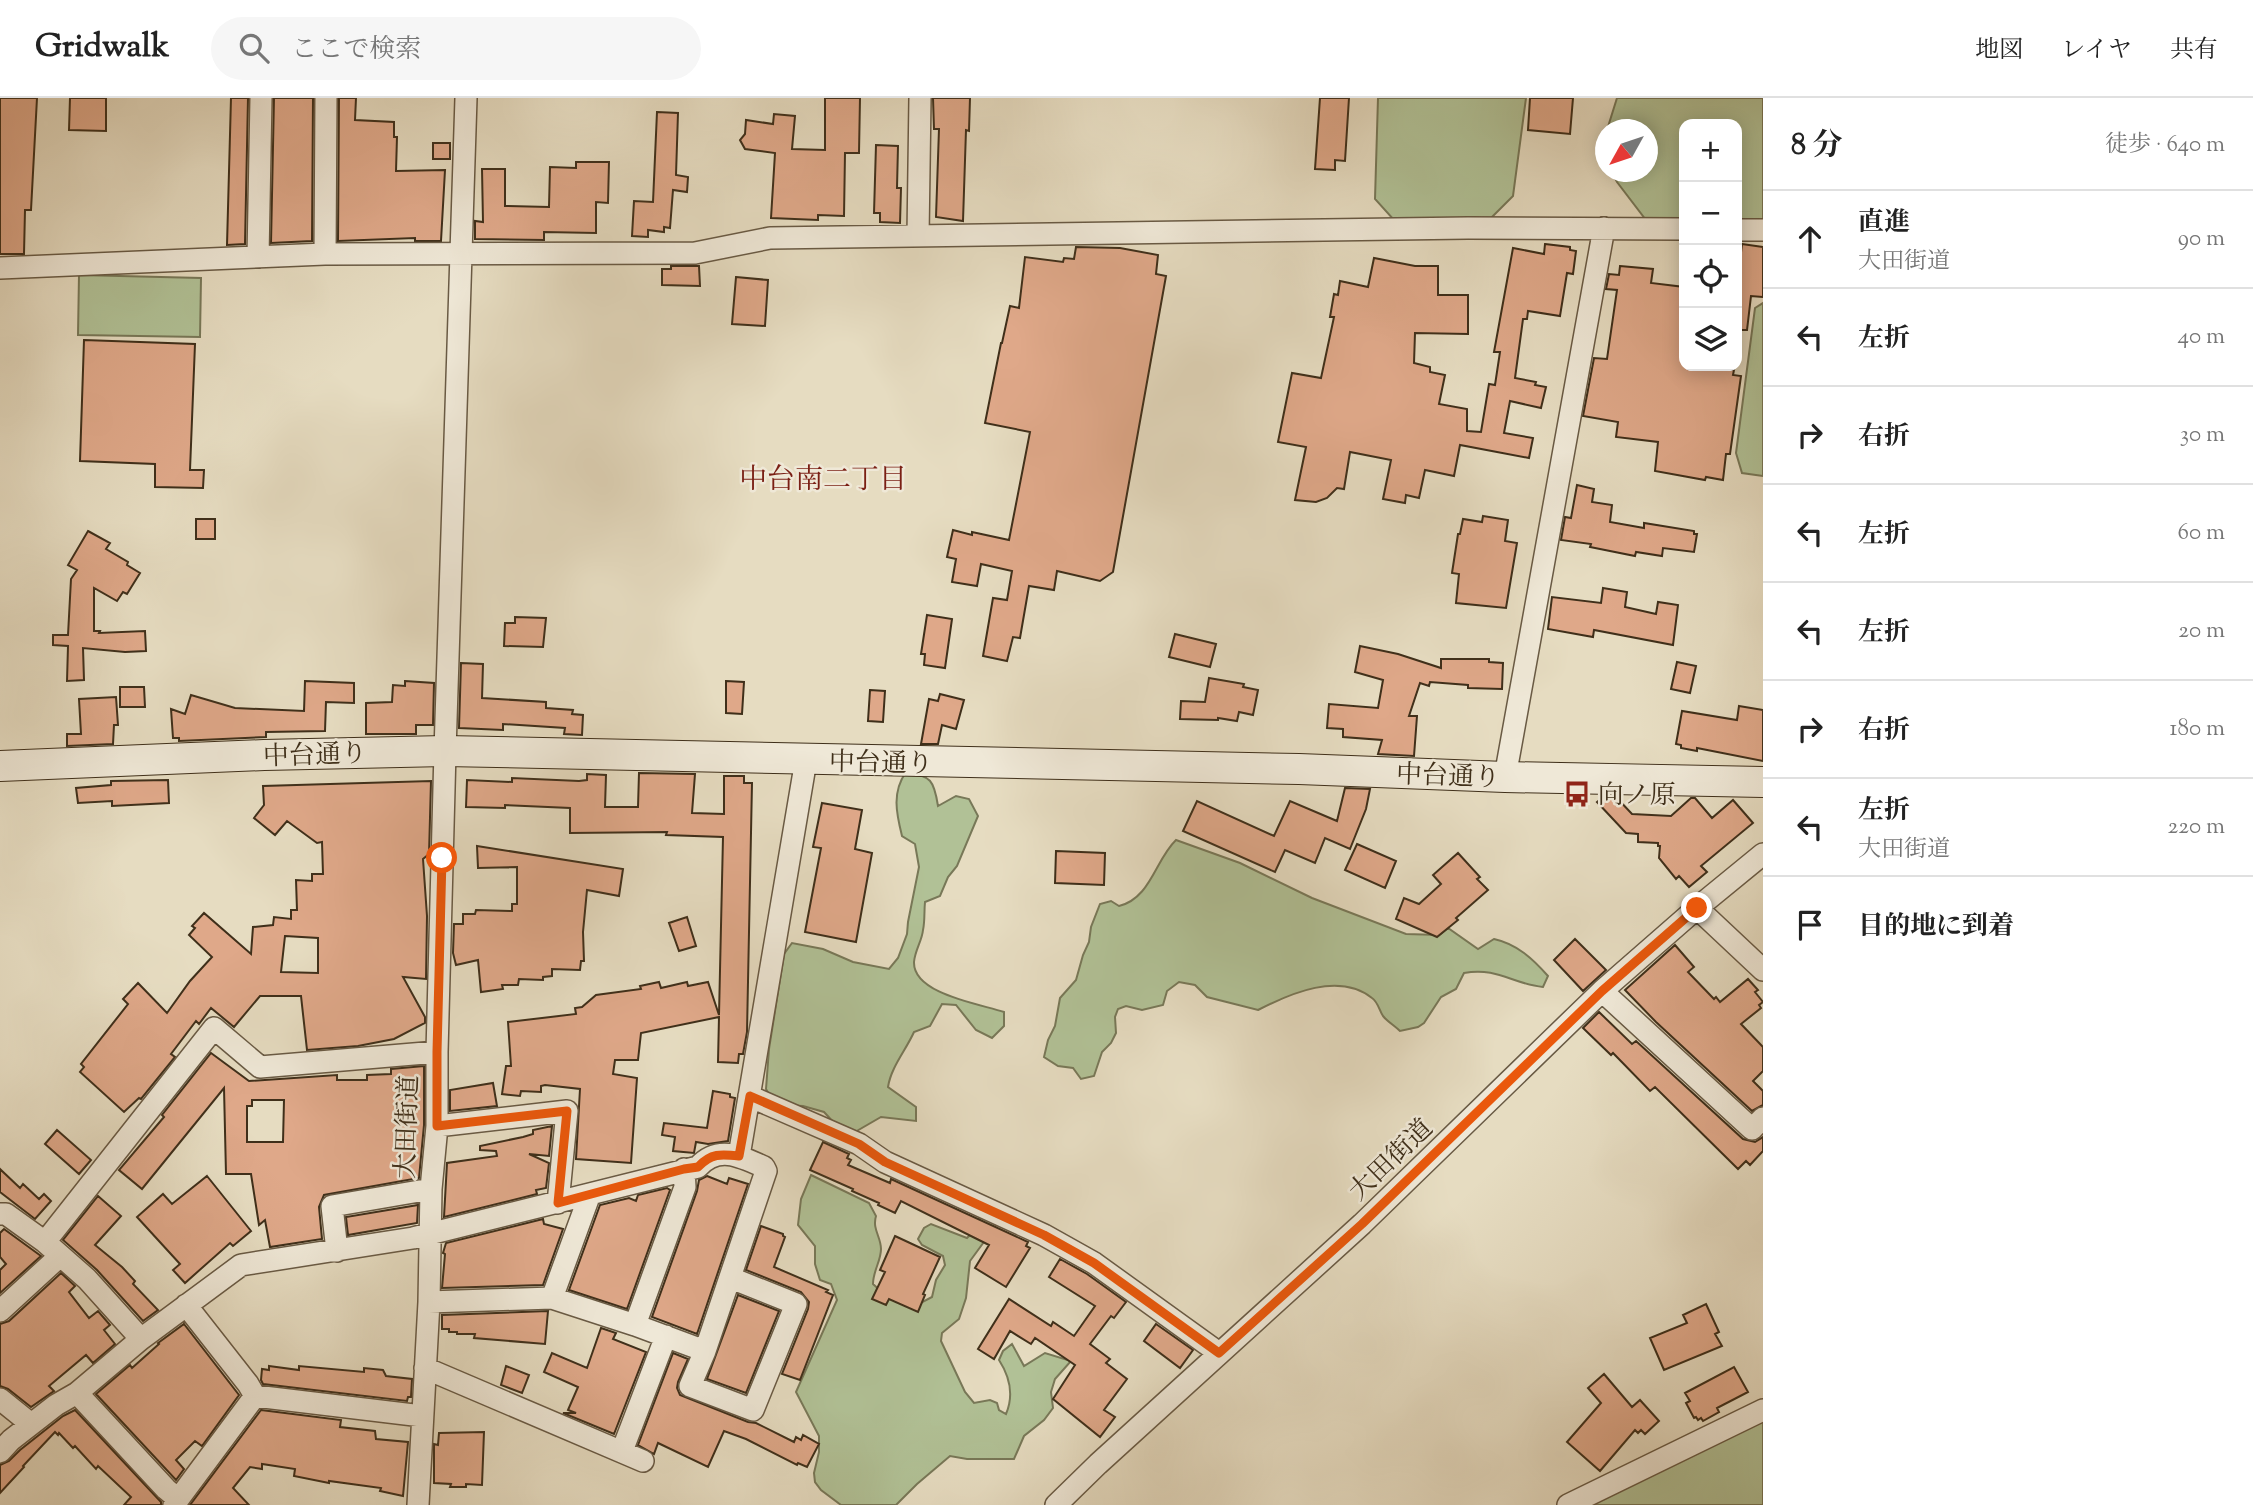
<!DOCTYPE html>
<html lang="ja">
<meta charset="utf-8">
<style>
body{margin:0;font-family:"Sorts Mill Goudy","Noto Serif JP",serif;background:#f6f6f6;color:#222}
.controls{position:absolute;right:21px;top:21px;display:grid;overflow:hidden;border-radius:14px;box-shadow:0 4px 18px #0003}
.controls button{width:63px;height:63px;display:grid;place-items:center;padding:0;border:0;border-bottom:2px solid #e0e0e0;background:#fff;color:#222;font:35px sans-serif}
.compass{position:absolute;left:1595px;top:21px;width:63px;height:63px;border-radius:50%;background:#fff;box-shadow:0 4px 18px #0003;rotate:230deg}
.stop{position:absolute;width:21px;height:21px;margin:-16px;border:5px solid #ea580c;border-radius:50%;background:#fff}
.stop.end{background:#ea580c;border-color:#fff;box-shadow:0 2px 7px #0008}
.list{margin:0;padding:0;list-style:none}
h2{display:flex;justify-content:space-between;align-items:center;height:91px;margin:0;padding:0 28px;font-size:30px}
h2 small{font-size:23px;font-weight:400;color:#767676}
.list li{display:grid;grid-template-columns:46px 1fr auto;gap:21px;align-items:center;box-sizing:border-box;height:98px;padding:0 28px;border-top:2px solid #e0e0e0}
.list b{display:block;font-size:26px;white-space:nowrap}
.list p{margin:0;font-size:23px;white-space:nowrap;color:#767676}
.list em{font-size:23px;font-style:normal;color:#767676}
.icon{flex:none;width:38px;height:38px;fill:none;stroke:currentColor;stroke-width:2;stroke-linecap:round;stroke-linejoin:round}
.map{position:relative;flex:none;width:1763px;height:1407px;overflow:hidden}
header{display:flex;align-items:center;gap:42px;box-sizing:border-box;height:98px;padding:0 35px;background:#fff;border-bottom:2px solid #e0e0e0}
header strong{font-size:33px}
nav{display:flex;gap:38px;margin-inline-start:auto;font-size:24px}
.search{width:490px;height:63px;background:#f6f6f6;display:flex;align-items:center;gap:18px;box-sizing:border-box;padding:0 24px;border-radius:38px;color:#767676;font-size:26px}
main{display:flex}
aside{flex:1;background:#fff}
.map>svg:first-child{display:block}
.green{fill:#b1c196;stroke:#787858;stroke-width:2}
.building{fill:#dfa889;stroke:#3f2f1a;stroke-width:2;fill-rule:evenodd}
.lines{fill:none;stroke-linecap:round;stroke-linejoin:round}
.street-casing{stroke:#695a44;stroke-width:24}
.secondary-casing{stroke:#3f2f1a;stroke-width:32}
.street{stroke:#efe8d7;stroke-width:21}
.secondary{stroke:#efe8d7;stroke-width:30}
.route{stroke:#ea580c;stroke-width:9}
.labels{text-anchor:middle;stroke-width:5;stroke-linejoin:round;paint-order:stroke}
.street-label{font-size:26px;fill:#3f2f1a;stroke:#efe8d7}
.poi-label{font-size:26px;fill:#3f2f1a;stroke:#efe8d7;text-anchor:start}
.neighbourhood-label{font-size:28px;fill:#7a1f14;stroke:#efe8d7}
</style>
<header>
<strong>Gridwalk</strong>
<div class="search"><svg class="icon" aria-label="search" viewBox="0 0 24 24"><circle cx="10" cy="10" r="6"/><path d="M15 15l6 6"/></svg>ここで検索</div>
<nav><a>地図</a><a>レイヤ</a><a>共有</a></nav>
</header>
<main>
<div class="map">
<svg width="1763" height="1407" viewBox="0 0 1763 1407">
<rect width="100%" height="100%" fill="#e6dcc1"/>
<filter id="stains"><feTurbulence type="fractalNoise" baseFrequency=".00286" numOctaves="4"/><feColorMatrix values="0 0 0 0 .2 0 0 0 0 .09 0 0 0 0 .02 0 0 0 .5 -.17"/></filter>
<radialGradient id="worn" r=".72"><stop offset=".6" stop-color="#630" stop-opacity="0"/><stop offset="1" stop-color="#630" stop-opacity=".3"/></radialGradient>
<path class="green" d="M1378,0H1526L1513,98L1488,123L1394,122L1375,101Z
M1617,0H1763V126H1737V26H1684V124L1646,122L1617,84L1612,74H1647V32H1607Z
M79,177L201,180L200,239L78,237Z
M1763,205V378L1742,375L1736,355L1755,210Z
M906,674C931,678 934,682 938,708L956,698L969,701L978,718L957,768L948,779L940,798L925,804C924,814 925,823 923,832C922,843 915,852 914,864C913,896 980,906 1004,914V928L992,940L976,932L956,907L942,906L930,928L914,934C906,952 891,969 888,989L916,1009V1023L881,1019L855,1034L836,1027L824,1014L803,1008L783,1007L772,1002L766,991L769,951L784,856L792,845L823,851L853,864L889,871L898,860L907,836L908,824L919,769L915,746L902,738C896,714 892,694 906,674Z
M1176,742L1240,765L1312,800L1406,836L1439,837L1448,830L1478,851L1494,841C1517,846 1533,861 1548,878L1543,889C1512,886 1498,869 1464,875L1456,891L1441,899L1424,925L1418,929L1400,933C1395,928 1388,924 1383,918C1379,912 1378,904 1372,900C1339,874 1291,895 1258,912L1207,899L1195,887L1179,884L1167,893L1163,907L1142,912L1126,908L1118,911L1115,919L1116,935L1111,945L1102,954L1094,978L1081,981L1073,970L1058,968L1044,959L1048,942L1055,928L1060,900L1076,882L1083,857L1089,844L1091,829L1100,806L1111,803L1119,808C1151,800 1155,762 1176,742Z
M811,1077L869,1105L876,1118C872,1131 881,1139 881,1151C881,1163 873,1173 873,1186L883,1195L917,1207L932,1199L936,1182L945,1167L943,1158L922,1147L918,1141L924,1130L931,1126L967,1140L973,1134L981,1117L997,1126L970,1163L966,1200L959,1221L942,1235L941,1243L965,1294L974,1305L990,1302L997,1305L999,1312L1006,1316C1014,1297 1010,1279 999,1262L1003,1253L1012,1246L1024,1268L1045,1255L1071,1263L1055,1281L1051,1294L1053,1310L1044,1322L1024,1338L1014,1361H967L950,1358L917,1386L896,1407H841L821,1392L815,1384L814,1375L819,1354V1338L796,1294L837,1202L831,1186L820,1182L815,1166V1148L798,1127L801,1101Z
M1763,1323V1407H1590Z"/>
<path class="building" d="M0,0H37L31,112H25L24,156H0Z
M70,0H106V33L69,32Z
M231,0H248L245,146L227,147Z
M274,0H313L312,143L271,145Z
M339,0H356L355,22L394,24V39H397L396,73L445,72L441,143H415V140L338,143Z
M825,0H860L859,55H845L844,118L818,117V122L771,120L775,55L745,51L740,42L745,36L746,22L773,26L774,16L795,18L792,51L825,52Z
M933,0H970L969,33L966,32L963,123L936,119L939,31H934Z
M1320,0H1349L1345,63L1335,62V72L1315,71Z
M1530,0H1573L1570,36L1528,32Z
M657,14L678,15L676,77L688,79L687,94L673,92L670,130L664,129V134L648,132V139L632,138L634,103L653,104Z
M433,45H450V61H433Z
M876,47L898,48L897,90H901L900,125L880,124V115H874Z
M576,64H609L608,105L596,104V135L544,134V142L475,141V123L483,124L482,71H505V108L549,109L550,69L576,70Z
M1545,146L1570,149V152L1576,153L1573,176L1567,175L1560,218L1528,213L1527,221H1523L1515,280L1536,284L1535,287L1546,289L1541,310L1510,303L1504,335L1533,340L1529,360L1460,347L1454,378L1425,372L1419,400L1406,397L1405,405L1383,401L1391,362L1350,354L1344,391L1337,390L1327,400L1316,404L1295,402L1306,349L1278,344L1292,275L1321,280L1334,219H1330L1334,196L1338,197L1340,183L1368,189L1374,160L1415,168H1438V197H1468V236L1415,235L1414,265L1430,269V274L1445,277L1439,306L1467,311V333L1481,334L1489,286L1495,287L1500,254H1494L1513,150L1544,156Z
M1742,146L1763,149V199L1751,198L1747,232H1737V188Z
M1076,149L1120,150L1158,157L1156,176L1166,178L1113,474L1100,483L1057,473L1054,492L1029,488L1020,540L1013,539L1007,563L983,558L993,500L1007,502L1012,473L981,466L977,488L952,484L956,461L947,459L953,432L972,437V434L1009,442L1030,334L985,325L1001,245H1002L1010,208L1019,210L1025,159L1063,164L1064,160L1074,161Z
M671,168H699L700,188L662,187V171H671Z
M1620,168L1653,171L1651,185L1684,189V268L1734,272L1733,277L1741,278L1730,356H1726L1723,382L1706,379L1705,382L1655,373L1658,344L1616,339L1618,324L1583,318L1594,260L1607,261L1617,192L1606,191L1609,176L1619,177Z
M736,179L768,182L765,228L732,226Z
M84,242L195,246L190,372H204L203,390L155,389V366L80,363Z
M1577,387L1594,391L1592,404L1612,407L1610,424L1644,430V425L1694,433V436H1697L1694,454L1663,450L1662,458L1636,454L1635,458L1590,449L1591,446L1561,442L1565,419L1571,420Z
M1483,418L1508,422L1505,443L1517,445L1506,510L1456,505L1459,476L1452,475L1458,436H1460L1463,421L1482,424Z
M196,421H215V441H196Z
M88,433L110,445L106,451L128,464L127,467L140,475L127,496L123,494L117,503L94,490V533H100L99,535L145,533L146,553L125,554L83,550L84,582L67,583L68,548L53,547V537H68L71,481L77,472L68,467Z
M1603,490L1627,494L1625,509L1656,516L1658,504L1678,507L1673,547L1594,532L1593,539L1548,531L1552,499L1601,505Z
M927,517L952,521L945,570L924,567L925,556H921Z
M515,519L546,520L543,549L504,548L505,525H515Z
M1175,536L1216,546L1210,569L1169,559Z
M1360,548L1398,556L1441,570V561H1489V564L1503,565L1502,591L1468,590V587L1430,584L1429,588L1420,585L1409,618H1417L1414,658L1378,656L1382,642L1343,639V631L1327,630L1329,606L1378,610L1383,582L1355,574Z
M1677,564L1696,568L1690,595L1671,591Z
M461,565L483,566L482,600L546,604V610L573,612L572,616L583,617L582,637L564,636L565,630L503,626V632L459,630Z
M1209,580L1244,586L1243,589L1258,592L1253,617L1239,614L1237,623L1218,620V622L1180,621L1181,603L1205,604Z
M305,583L354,585V605L326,604L325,633L266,634V639L179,643V640H173L171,611L185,616L191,597L235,610L304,613Z
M405,583L434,585L433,627H416V636H366V605L392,604L393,587L405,588Z
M726,583L744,584L742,616L726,615Z
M120,589H144L145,609H120Z
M870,592L885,593L883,624L868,623Z
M940,596L964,602L956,631L942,627L938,646H921L929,601L938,603Z
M116,599L118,627H114L113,646L67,648V636H81L79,601Z
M1739,608L1763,612V663L1697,650V653L1681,650V647L1676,646L1682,613L1737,622Z
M639,675L695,676L692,715L724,716V678H744V685H752L747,934L743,956H739L738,965L718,964L719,919L641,935L638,962H615L613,976L637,980L631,1065L576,1061L580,991L545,987L541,988V994L521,993L520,998L502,996L506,968H511L508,924L576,916L575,910L582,909L596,897L641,891L640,888L659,884L661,890L687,884L688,888L708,884L719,917L723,739L666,737L667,734L570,735V710L505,707V710L466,709L467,682L512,684V680L579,683L587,682V676L606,677L605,709H638Z
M168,682L169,705L112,708V703L78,705L76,690L111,687V683Z
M431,683L429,756L423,761L427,818L426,881L403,879L425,919V925L394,941L358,948L307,952L301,898H260L234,929L211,910L199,926L196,923L171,956L175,959L141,1001L139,1000L124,1014L80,974L84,969L81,966L128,906L123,901L138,885L167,915L190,883L212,859L189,837L195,830L192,828L204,815L251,856L253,829L273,827L274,819L291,821V812H297L296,782L312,783V776H323L322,744L317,745L287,723L275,737L254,720L264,707L263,688ZM285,838L318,840V875L281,874Z
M1345,690L1370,691L1366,711L1350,751L1325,740L1315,765L1285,752L1275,774L1183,733L1197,703L1274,738L1290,703L1337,723Z
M1604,698L1616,699L1632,716L1671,718L1691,700H1695L1712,720L1733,702L1753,725L1701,768L1707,774L1689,789L1679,778L1676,781L1659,760L1660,748H1658V745L1638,744V736L1626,735L1597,704Z
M822,705L862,712L855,751L872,755L856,844L805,834L821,750L813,749Z
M1357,746L1396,763L1385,790L1345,772Z
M477,748L623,771L619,798L587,792L583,834L584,863H581L580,872L552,871V878L543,879V882L519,881L518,887H502L503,891L481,894L478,862L456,867L453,855L454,826H463V816H475L476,812L512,813V806H517V769L478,770Z
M1056,753L1105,755L1104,787L1055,785Z
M1458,755L1480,779L1477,781L1488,792L1456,820L1458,822L1437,839L1396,821L1404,800L1419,806L1441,786L1433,777Z
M687,819L696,848L679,853L669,825Z
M1575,841L1606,872L1583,893L1554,862Z
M1675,847L1694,869L1688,874L1714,901L1716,899L1720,904L1748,881L1758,892L1755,894L1763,904L1759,907L1761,910L1741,926L1763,949V973L1753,983L1763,993V1007L1752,1013L1656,924L1625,892Z
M1599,914L1632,946L1636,943L1743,1041L1755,1044L1763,1039V1053L1750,1067L1746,1063L1738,1071L1655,989L1650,993L1613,955L1611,957L1583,930Z
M211,955L249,983L337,977V982H367V977L391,976V971L424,968V1027L419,1080L324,1097L319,1109L322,1141L270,1149L265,1122L259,1127L251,1076H226L224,990L142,1091L119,1072L164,1019L162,1017ZM252,1002H284L283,1044H247V1008H252Z
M493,985L497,1008L450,1013V992Z
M713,993L730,996V999L735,1000L728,1043L708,1046L696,1044L694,1055L673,1053L675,1039L662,1037L664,1025L707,1030Z
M552,1028L549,1058L529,1056L549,1065L546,1090L536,1092L537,1096L444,1119L447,1065L497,1058L496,1053L480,1052V1048L523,1039L533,1036V1032Z
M57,1032L91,1062L79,1076L45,1046Z
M823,1044L849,1056L847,1060L851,1062L848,1067L890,1085L891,1081L1028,1144L1026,1148L1030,1150L1006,1189L975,1170L989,1147L901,1103L895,1115L878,1107L879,1105L852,1093L853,1091L810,1072Z
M0,1071L20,1090L23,1086L39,1101L44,1096L51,1103L35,1121L0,1094Z
M207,1078L251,1133L233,1148L230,1145L185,1185L173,1172L180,1166L137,1119L163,1096L172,1106Z
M707,1078L727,1086L729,1080L748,1086L697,1236L652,1219L697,1093L699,1082Z
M667,1090L670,1092L627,1211L569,1192L600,1107L629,1100L636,1103L638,1097Z
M98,1098L121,1118L95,1147L122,1169L135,1183L133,1186L158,1212L143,1223L97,1172L63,1142Z
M418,1107L417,1125L348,1137L346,1119Z
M543,1121L544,1126L563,1131L543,1187L442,1190L445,1156L443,1155L446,1145Z
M761,1128L783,1136V1138L785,1139L774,1169L828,1192L826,1194L833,1197L800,1282L782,1276L808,1211L809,1204L801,1194L746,1172Z
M4,1131L41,1158L0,1195V1172L6,1166L0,1159V1135Z
M895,1138L940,1159L923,1196L925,1197L918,1214L889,1201L886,1207L872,1201L885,1174L880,1172Z
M1060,1161L1087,1176L1126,1204L1114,1220L1111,1218L1090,1246L1110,1261L1106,1265L1127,1281L1104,1312L1115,1319L1100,1339L1053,1301L1075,1267L1035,1240L1031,1246L1010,1233L994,1261L978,1251L1009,1201L1051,1228L1053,1224L1074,1238L1095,1208L1049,1179Z
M61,1175L75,1188L69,1194L89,1220L98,1213L110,1227L104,1232L115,1246L93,1265L86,1257L49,1288L54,1293L31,1309L8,1291L0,1288V1226L9,1223Z
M738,1197L779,1213L746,1295L707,1281Z
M1706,1206L1719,1234L1715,1236L1722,1248L1664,1272L1650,1240L1687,1225L1683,1217Z
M548,1213L545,1246L474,1240L475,1236H457V1234H449V1231H442V1217Z
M184,1226L239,1297L202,1348L195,1343L176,1362L184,1371L176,1382L96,1296L130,1267L132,1270L159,1246L158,1245Z
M1156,1226L1193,1252L1180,1270L1144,1243Z
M601,1230L616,1235L613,1241L646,1254L614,1336L563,1315H576L568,1312L578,1289L544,1274L552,1255L587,1270Z
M673,1255L688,1261L678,1284L677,1290L680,1297L748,1324L756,1325L794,1344L796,1339L801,1342L803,1337L819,1346L807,1369L798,1365L797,1367L746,1341L724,1333L708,1369L658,1345L654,1356L638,1347Z
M269,1268L299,1272V1268L364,1274V1270L383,1272L386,1278L412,1281L411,1299H408L407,1303L263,1286L261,1282L262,1271L269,1272Z
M506,1268L529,1277L522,1295L501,1287Z
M1734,1269L1748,1294L1717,1310L1719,1314L1703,1323L1701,1320L1698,1322L1696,1319L1694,1320L1686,1305L1690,1303L1685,1295Z
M1604,1276L1632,1309L1640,1302L1659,1323L1645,1336L1641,1332L1638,1335L1635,1332L1600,1373L1567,1344L1601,1305L1588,1290Z
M75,1312L161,1404V1407H124L131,1399L98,1368L96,1371L75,1348L73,1350L59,1335L58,1337L55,1334L23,1368L24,1369L0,1395V1367L9,1363L20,1352L63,1318Z
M261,1312L341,1322L340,1329L375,1333L376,1341L408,1344L403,1398L380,1393L381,1390L329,1383V1385L294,1378L295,1371L262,1366V1371L250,1369L233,1390L249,1407H190Z
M484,1334L482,1387L466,1386V1389H450L451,1386L434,1385V1346L438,1347L439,1335Z"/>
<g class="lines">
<g class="street-casing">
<path id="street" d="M1737,132H1763
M918,138L920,0
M325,156L326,0
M258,159L261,0
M0,170L325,156L695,155L770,140L1468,130L1684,131
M1505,679L1604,130
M1697,810L1763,872
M1602,893L1752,1031L1763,1020
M749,998L859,1046L885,1064L1044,1137L1094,1165L1219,1255
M437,1028L567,1013L558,1105
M739,1058L806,662
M0,1116H6L45,1144L214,930L260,969L437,954
M45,1144L87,1181L141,1241
M337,1153L332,1108L431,1091
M552,1200L590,1096
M186,1207L248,1286L255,1298
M0,1213L60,1158
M635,1227L685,1089L684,1071
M705,1253L690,1288L753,1312L796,1206L731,1180
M425,1270L643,1363
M77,1295L166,1391L178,1401
M0,1301L31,1326
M622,1353L666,1238
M0,1354L11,1342L56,1307L77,1295L141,1241L241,1167L413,1140L698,1069C718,1047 740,1058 764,1069L766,1073L705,1253L635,1227L552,1200L429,1204
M174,1407L255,1298L422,1318
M418,1407L429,1204L431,1091L437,1028V954L445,653L466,0
M1056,1407L1098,1366L1362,1126L1602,893L1697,810L1763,756
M1568,1407L1763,1312"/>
</g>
<g class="secondary-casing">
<path id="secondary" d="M0,668L264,657L445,653L1299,671L1505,679L1763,684"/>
</g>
<use href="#street" class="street"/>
<use href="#secondary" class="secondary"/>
</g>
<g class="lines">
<path class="route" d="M442,760L437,954V1028L567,1013L558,1105L684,1071L698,1069C711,1055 721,1056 739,1058L750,998L859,1046L885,1064L1044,1137L1094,1165L1219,1255L1362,1126L1602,893L1697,810"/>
</g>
<defs>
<g id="bus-bare" transform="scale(2.1)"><path d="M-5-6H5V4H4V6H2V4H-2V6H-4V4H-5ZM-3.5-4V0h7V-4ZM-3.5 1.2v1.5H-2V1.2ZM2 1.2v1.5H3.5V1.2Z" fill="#8f2418" stroke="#efe8d7" stroke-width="2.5" paint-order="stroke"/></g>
</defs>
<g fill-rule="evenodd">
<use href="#bus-bare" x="1577" y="696"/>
</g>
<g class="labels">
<g class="street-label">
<text transform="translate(315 656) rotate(-2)" y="9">中台通り</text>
<text transform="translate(881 664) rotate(1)" y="9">中台通り</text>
<text transform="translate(1448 677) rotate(2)" y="9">中台通り</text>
<text transform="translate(406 1029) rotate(-88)" y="9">大田街道</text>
<text transform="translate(1390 1061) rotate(-44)" y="9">大田街道</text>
</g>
<g class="poi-label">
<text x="1598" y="705">向ノ原</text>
</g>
<g class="neighbourhood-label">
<text x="823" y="390">中台南二丁目</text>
</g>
</g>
<rect width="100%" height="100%" filter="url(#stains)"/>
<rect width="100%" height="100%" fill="url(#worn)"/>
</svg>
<div class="controls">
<button>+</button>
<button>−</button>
<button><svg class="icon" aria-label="locate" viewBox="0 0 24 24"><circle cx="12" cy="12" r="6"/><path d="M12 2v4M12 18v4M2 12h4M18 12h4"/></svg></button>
<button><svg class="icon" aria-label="layers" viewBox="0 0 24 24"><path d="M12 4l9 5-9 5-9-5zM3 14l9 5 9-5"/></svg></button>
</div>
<svg class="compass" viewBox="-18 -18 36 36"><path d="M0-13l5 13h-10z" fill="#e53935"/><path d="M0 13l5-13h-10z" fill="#767676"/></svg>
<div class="stop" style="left:442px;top:760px"></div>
<div class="stop end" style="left:1697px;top:810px"></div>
</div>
<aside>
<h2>8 分<small>徒歩 · 640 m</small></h2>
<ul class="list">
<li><svg class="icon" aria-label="ahead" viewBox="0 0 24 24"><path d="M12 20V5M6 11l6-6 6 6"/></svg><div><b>直進</b><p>大田街道</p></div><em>90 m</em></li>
<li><svg class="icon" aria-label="left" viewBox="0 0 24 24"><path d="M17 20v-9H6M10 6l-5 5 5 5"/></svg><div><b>左折</b></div><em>40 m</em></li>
<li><svg class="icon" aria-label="right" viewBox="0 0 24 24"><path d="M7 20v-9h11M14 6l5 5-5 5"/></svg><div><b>右折</b></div><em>30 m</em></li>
<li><svg class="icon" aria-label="left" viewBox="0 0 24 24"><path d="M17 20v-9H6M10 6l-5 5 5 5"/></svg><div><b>左折</b></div><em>60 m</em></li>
<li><svg class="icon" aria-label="left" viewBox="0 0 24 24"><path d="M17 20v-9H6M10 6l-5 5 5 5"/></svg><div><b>左折</b></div><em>20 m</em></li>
<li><svg class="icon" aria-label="right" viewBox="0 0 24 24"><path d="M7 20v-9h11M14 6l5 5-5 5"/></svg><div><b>右折</b></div><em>180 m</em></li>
<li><svg class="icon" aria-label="left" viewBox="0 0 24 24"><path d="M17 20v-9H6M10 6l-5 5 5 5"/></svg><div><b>左折</b><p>大田街道</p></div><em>220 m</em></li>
<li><svg class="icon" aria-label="arrive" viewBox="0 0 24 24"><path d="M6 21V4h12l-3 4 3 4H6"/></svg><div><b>目的地に到着</b></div></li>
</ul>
</aside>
</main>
